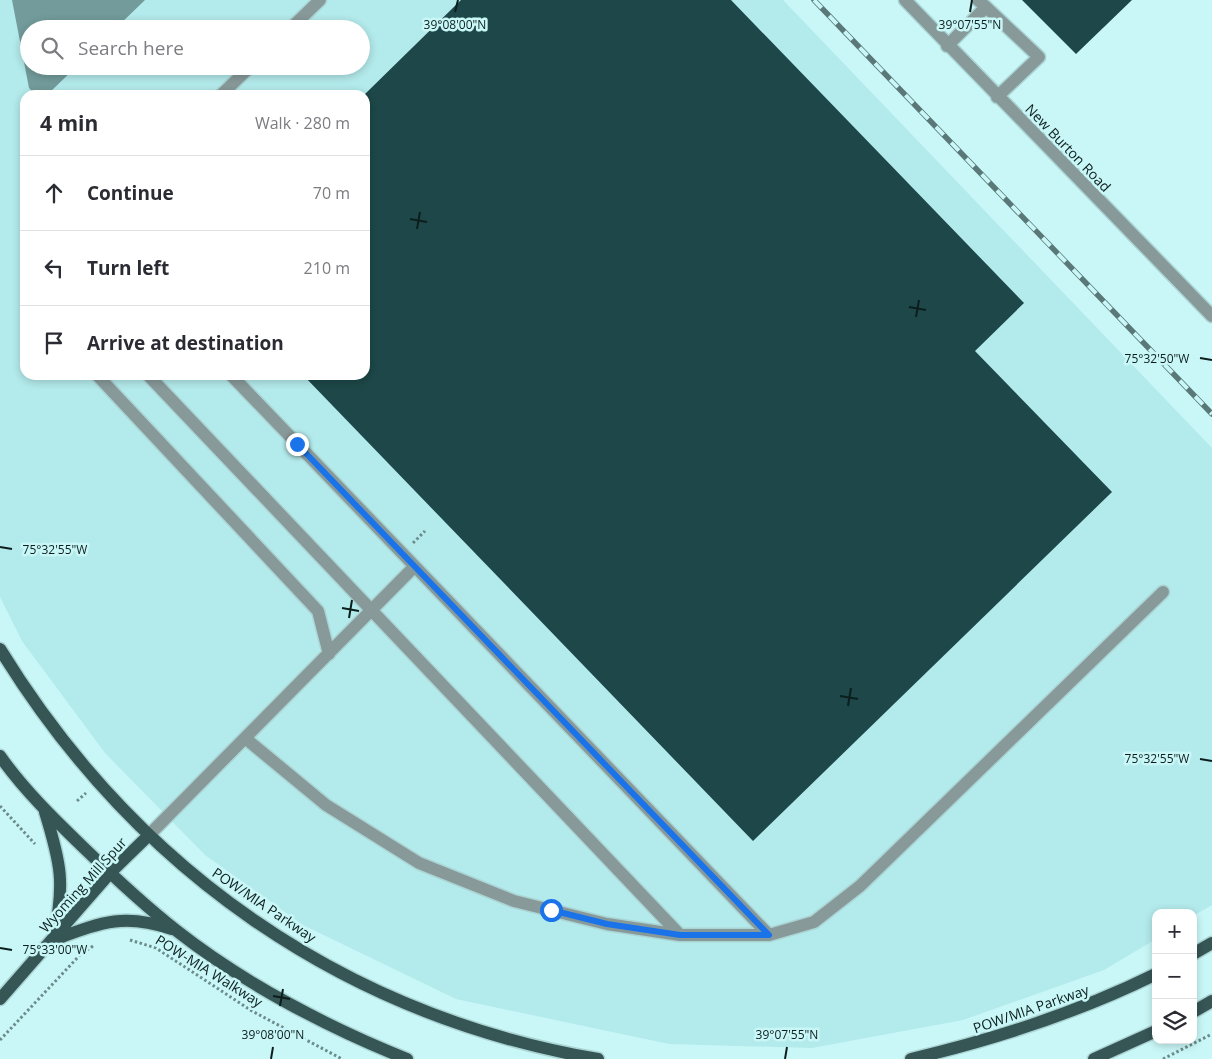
<!DOCTYPE html>
<meta charset="utf-8">
<style>
body{margin:0;font-family:"Open Sans",sans-serif;background:#f2f2f3;color:#2b2b33}
.controls{position:absolute;right:15px;bottom:15px;display:grid;overflow:hidden;border-radius:10px;box-shadow:0 2px 8px #0003}
.controls button{width:45px;height:45px;display:grid;place-items:center;padding:0;border:0;border-bottom:1px solid #e1e1e2;background:#fff;color:#2b2b33;font:25px sans-serif}
.stop{position:absolute;width:15px;height:15px;margin:-11px;border:4px solid #1a73e8;border-radius:50%;background:#fff}
.stop.end{background:#1a73e8;border-color:#fff;box-shadow:0 1px 5px #0008}
.list{margin:0;padding:0;list-style:none}
h2{display:flex;justify-content:space-between;align-items:center;height:65px;margin:0;padding:0 20px;font-size:21px}
h2 small{font-size:16px;font-weight:400;color:#7c7c81}
.list li{display:grid;grid-template-columns:32px 1fr auto;gap:15px;align-items:center;box-sizing:border-box;height:75px;padding:0 20px;border-top:1px solid #e1e1e2}
.list b{display:block;font-size:19px;white-space:nowrap}
.list em{font-size:16px;font-style:normal;color:#7c7c81}
.icon{flex:none;width:28px;height:28px;fill:none;stroke:currentColor;stroke-width:2;stroke-linecap:round;stroke-linejoin:round}
.map{position:relative;flex:none;width:1212px;height:1059px;overflow:hidden}
.search{position:absolute;background:#fff;box-shadow:0 2px 8px #0003;left:20px;top:20px;width:350px;height:55px;display:flex;align-items:center;gap:12px;box-sizing:border-box;padding:0 18px;border-radius:28px;color:#7c7c81;font-size:19px}
.panel{position:absolute;background:#fff;box-shadow:0 2px 8px #0003;left:20px;top:90px;width:350px;height:290px;border-radius:15px}
.map>svg:first-child{display:block}
.built{fill:#b3eaeb;fill-rule:evenodd}
.water{fill:#739b9b}
.building{fill:#1d4748}
.lines{fill:none;stroke-linecap:round;stroke-linejoin:round}
.minor-casing{stroke:#abd4d4;stroke-width:15}
.major-casing{stroke:#abd4d4;stroke-width:15}
.path{stroke:#6c8b8b;stroke-width:3;stroke-dasharray:2.5 2.5;stroke-linecap:butt}
.minor{stroke:#899;stroke-width:12}
.major{stroke:#365555;stroke-width:12}
.rail-casing{stroke:#5b7878;stroke-width:5.5}
.rail{stroke:#c9f7f7;stroke-width:4;stroke-dasharray:11;stroke-linecap:butt}
.route{stroke:#1a73e8;stroke-width:6}
.ticks{fill:none;stroke:#0d1e1e;stroke-width:2}
.labels{text-anchor:middle;stroke-width:5;stroke-linejoin:round;paint-order:stroke}
.street-label{font-size:14px;fill:#0d1e1e;stroke:#c9f7f7}
.ticks-label{font-size:12px;text-anchor:middle;fill:#0d1e1e;stroke:#c9f7f7;stroke-width:5;stroke-linejoin:round;paint-order:stroke}
</style>
<div class="map">
<svg width="1212" height="1059" viewBox="0 0 1212 1059">
<rect width="100%" height="100%" fill="#c9f7f7"/>
<path class="built" d="M0,0H783L1212,448V905L1193,916V913H1156V939L1104,970L963,1020L812,1048L669,1044L456,999L303,925L205,855L105,753L22,641L0,597ZM29,29H361V66H29ZM25,95H365V375H25Z"/>
<path class="water" d="M12,0H145L115,29H29V66H77L48,94L36,95L29,88Z"/>
<path class="building" d="M461,0H731L1024,303L975,351L1112,492L753,841L303,375H365L364,95Z
M1022,0H1132L1076,54Z"/>
<g class="lines">
<g class="minor-casing">
<path id="minor" d="M905,0L1212,316
M986,7L1039,57L997,97
M290,29L320,0
M947,46L986,7L978,0
M221,95L251,66
M97,375L318,611L329,654
M148,375L680,935
M231,375L769,935
M245,738L326,805L419,863L514,901L607,924L680,935H769L814,922L860,886L1163,592
M148,836L414,567"/>
</g>
<g class="major-casing">
<path id="major" d="M0,649C135,869 342,1015 598,1059
M0,756C24,790 54,819 84,848C114,877 144,905 177,931C243,983 329,1028 407,1059
M45,812C61,864 65,883 54,937
M56,939C102,922 124,913 172,929
M1193,954L1212,943
M0,999L110,873L148,836
M1193,1012L1212,1001
M911,1059C996,1039 1077,1013 1156,974
M1094,1059L1156,1031"/>
</g>
<path class="path" d="M413,543L425,531
M77,801L86,793
M0,806L35,844
M130,940L156,948L252,1011L342,1059
M0,1040L80,955L93,946
M1163,1059L1212,1034"/>
<use href="#minor" class="minor"/>
<use href="#major" class="major"/>
<g class="rail-casing">
<path id="rail" d="M814,0L1212,414"/>
</g>
<use href="#rail" class="rail"/>
</g>
<g class="lines">
<path class="route" d="M297,444L769,935H680L607,924L551,910"/>
</g>
<path class="ticks" d="M455,12L458,0M970,12L972,0M410,219L427,222M417,229L420,212M909,307L926,310M916,317L919,300M1200,358L1212,360M0,547L12,549M342,608L359,611M349,618L352,600M840,696L858,699M848,706L851,688M1200,759L1212,761M0,948L12,950M273,996L290,999M280,1006L283,989M271,1059L273,1047M785,1059L787,1047"/>
<g class="labels">
<g class="street-label">
<text transform="translate(1068 148) rotate(46)" y="5">New Burton Road</text>
<text transform="translate(83 885) rotate(-48)" y="5">Wyoming Mill Spur</text>
<text transform="translate(264 905) rotate(34)" y="5">POW/MIA Parkway</text>
<text transform="translate(209 971) rotate(32)" y="5">POW-MIA Walkway</text>
<text transform="translate(1031 1009) rotate(-19)" y="5">POW/MIA Parkway</text>
</g>
</g>
<g class="ticks-label">
<text x="455" y="29">39°08'00"N</text>
<text x="970" y="29">39°07'55"N</text>
<text x="1157" y="363">75°32'50"W</text>
<text x="55" y="554">75°32'55"W</text>
<text x="1157" y="763">75°32'55"W</text>
<text x="55" y="954">75°33'00"W</text>
<text x="273" y="1039">39°08'00"N</text>
<text x="787" y="1039">39°07'55"N</text>
</g>
</svg>
<div class="controls">
<button>+</button>
<button>−</button>
<button><svg class="icon" aria-label="layers" viewBox="0 0 24 24"><path d="M12 4l9 5-9 5-9-5zM3 14l9 5 9-5"/></svg></button>
</div>
<div class="stop" style="left:551px;top:910px"></div>
<div class="stop end" style="left:297px;top:444px"></div>
<div class="search"><svg class="icon" aria-label="search" viewBox="0 0 24 24"><circle cx="10" cy="10" r="6"/><path d="M15 15l6 6"/></svg>Search here</div>
<section class="panel">
<h2>4 min<small>Walk · 280 m</small></h2>
<ul class="list">
<li><svg class="icon" aria-label="ahead" viewBox="0 0 24 24"><path d="M12 20V5M6 11l6-6 6 6"/></svg><div><b>Continue</b></div><em>70 m</em></li>
<li><svg class="icon" aria-label="left" viewBox="0 0 24 24"><path d="M17 20v-9H6M10 6l-5 5 5 5"/></svg><div><b>Turn left</b></div><em>210 m</em></li>
<li><svg class="icon" aria-label="arrive" viewBox="0 0 24 24"><path d="M6 21V4h12l-3 4 3 4H6"/></svg><div><b>Arrive at destination</b></div></li>
</ul>
</section>
</div>
